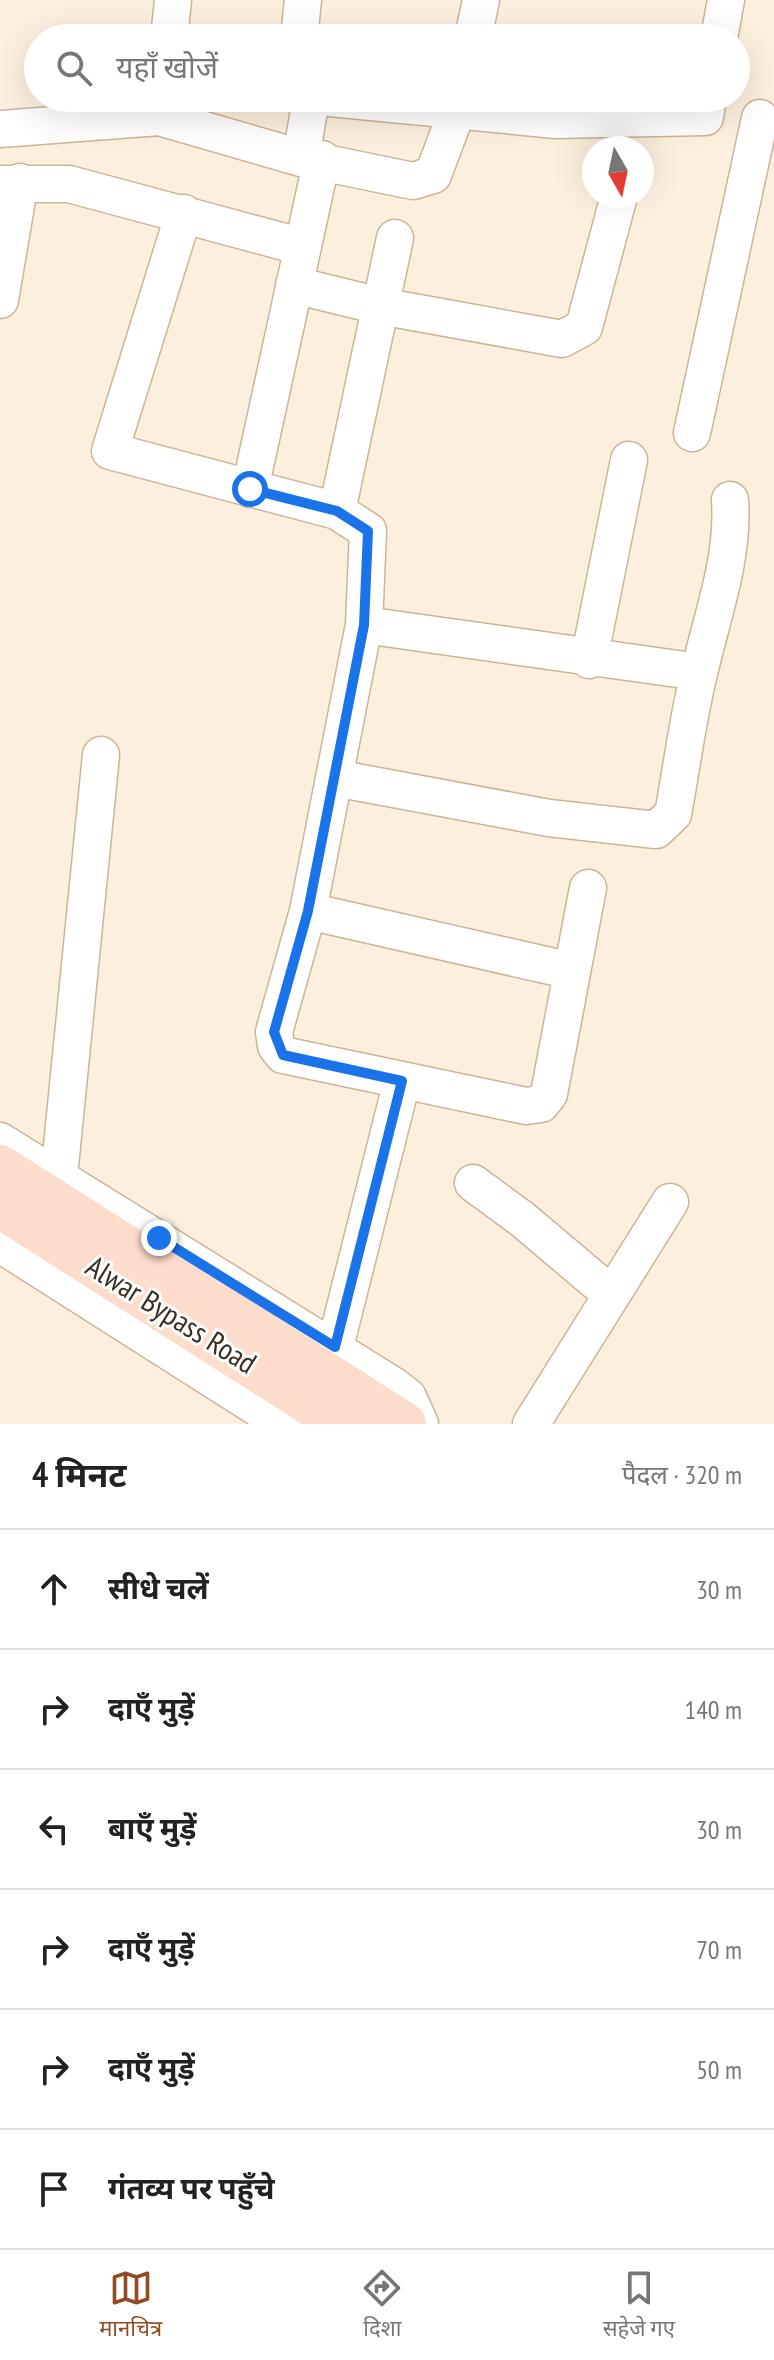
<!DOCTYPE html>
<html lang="hi">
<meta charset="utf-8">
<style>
body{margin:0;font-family:"PT Sans Narrow","Noto Sans Devanagari",sans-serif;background:#f6f6f6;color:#222}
.compass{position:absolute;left:582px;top:136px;width:72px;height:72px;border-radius:50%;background:#fff;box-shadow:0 8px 32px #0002;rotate:171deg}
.stop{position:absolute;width:24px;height:24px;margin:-18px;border:6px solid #1a73e8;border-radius:50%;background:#fff}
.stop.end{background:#1a73e8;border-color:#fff;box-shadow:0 2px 8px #0008}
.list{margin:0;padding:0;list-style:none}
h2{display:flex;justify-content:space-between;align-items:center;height:104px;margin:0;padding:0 32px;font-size:34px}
h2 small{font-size:26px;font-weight:400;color:#767676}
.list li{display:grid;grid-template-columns:52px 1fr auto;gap:24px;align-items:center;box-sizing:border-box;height:120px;padding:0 32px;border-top:2px solid #e0e0e0}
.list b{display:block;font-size:30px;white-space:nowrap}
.list em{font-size:26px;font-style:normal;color:#767676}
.icon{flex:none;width:44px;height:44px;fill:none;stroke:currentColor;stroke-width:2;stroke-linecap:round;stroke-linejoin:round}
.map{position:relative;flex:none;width:774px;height:1424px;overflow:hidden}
.search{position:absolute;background:#fff;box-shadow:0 8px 32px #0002;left:24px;right:24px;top:24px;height:88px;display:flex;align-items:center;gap:20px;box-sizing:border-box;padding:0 28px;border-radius:44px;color:#767676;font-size:30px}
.sheet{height:824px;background:#fff}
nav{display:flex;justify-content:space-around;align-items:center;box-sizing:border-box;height:112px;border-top:2px solid #e0e0e0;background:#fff;font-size:22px;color:#767676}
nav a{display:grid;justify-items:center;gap:4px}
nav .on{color:#924c25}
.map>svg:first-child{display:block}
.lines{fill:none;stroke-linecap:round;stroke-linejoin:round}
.minor-casing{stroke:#cbb597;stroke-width:39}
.major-casing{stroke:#dbdad7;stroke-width:47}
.minor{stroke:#fff;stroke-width:36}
.major{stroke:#fddccc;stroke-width:44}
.route{stroke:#1a73e8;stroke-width:10}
.labels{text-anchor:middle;stroke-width:6;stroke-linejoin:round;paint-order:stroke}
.street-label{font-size:30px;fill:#382f23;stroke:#fefefe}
</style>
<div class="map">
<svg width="774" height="1424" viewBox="0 0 774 1424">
<rect width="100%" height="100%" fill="#fdefdd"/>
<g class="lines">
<g class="minor-casing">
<path id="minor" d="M169,38L173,0
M299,38L303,0
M473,38L481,0
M719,38L726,0
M330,98L556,120L705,117L708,98
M0,129L159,117L301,158L413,181L433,175L462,98
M301,158L311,98
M0,184H69L303,247
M184,213L110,451L337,511L368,531L364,625L308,911L274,1032L276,1046L283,1055L526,1106L541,1104L549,1094L588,888
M294,285L380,306L562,339L584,327L619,196
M0,300L20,182
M692,433L760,118
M250,489L322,159
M337,511L395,238
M364,625L699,672
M589,660L629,460
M335,778L549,818L656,830L673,814C682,766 688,716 700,669C713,613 734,558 730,500
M308,911L572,971
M0,1141L394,1386L408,1397L420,1424
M59,1176L101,755
M473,1183L522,1219L612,1295
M0,1244L283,1424
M335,1347L402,1081
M531,1424L670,1202"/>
</g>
<g class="major-casing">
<path id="major" d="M0,1167L404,1424
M0,1206L343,1424"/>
</g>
<use href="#minor" class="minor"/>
<use href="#major" class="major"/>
</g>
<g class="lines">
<path class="route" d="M159,1238L335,1347L402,1081L283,1055L274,1032L308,911L364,625L368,531L337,511L250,489"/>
</g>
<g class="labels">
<g class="street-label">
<text transform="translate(171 1315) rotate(32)" y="10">Alwar Bypass Road</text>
</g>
</g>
</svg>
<svg class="compass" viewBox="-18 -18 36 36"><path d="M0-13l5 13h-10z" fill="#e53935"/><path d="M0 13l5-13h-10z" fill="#767676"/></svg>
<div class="stop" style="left:250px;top:489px"></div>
<div class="stop end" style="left:159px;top:1238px"></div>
<div class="search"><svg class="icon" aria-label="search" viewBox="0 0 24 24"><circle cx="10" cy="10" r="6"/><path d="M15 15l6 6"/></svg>यहाँ खोजें</div>
</div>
<section class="sheet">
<h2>4 मिनट<small>पैदल · 320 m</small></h2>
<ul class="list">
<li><svg class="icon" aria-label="ahead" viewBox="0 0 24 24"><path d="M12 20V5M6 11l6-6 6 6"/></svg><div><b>सीधे चलें</b></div><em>30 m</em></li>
<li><svg class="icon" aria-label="right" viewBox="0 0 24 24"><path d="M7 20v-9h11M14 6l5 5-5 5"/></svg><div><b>दाएँ मुड़ें</b></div><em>140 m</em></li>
<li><svg class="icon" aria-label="left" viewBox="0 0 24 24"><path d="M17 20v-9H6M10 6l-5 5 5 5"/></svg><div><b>बाएँ मुड़ें</b></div><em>30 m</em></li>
<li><svg class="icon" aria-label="right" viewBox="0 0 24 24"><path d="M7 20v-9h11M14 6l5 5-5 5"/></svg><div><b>दाएँ मुड़ें</b></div><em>70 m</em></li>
<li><svg class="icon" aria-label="right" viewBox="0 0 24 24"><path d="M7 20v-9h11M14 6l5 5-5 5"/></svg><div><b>दाएँ मुड़ें</b></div><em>50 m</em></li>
<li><svg class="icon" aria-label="arrive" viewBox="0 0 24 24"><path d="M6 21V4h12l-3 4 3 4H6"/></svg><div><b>गंतव्य पर पहुँचे</b></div></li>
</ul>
</section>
<nav>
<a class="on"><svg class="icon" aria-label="map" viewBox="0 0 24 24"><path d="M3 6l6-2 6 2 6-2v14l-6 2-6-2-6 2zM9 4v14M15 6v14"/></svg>मानचित्र</a>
<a><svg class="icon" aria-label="directions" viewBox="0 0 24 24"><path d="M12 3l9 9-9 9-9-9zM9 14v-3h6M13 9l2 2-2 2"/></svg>दिशा</a>
<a><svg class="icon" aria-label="saved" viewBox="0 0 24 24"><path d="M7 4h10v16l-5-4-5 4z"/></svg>सहेजे गए</a>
</nav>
